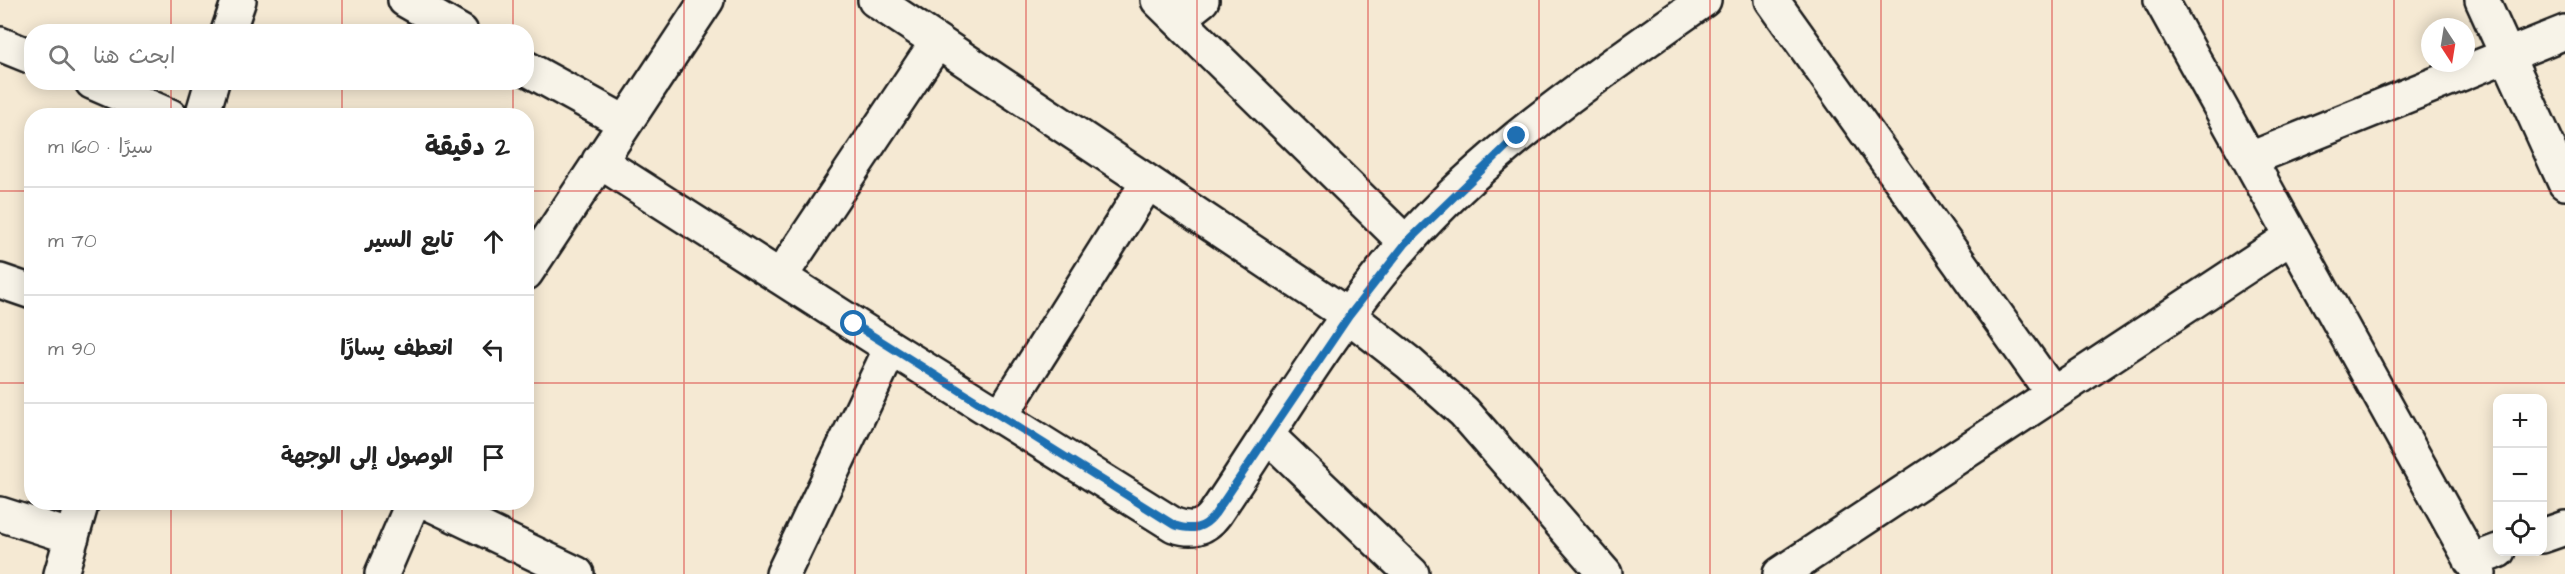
<!DOCTYPE html>
<html lang="ar">
<meta charset="utf-8">
<style>
body{margin:0;font-family:"Architects Daughter","Playpen Sans Arabic",sans-serif;background:#f2f2f2;color:#222;direction:rtl}
.controls{position:absolute;right:18px;bottom:18px;display:grid;overflow:hidden;border-radius:12px;box-shadow:0 3px 15px #0003}
.controls button{width:54px;height:54px;display:grid;place-items:center;padding:0;border:0;border-bottom:2px solid #e0e0e0;background:#fff;color:#222;font:30px sans-serif}
.compass{position:absolute;left:2421px;top:18px;width:54px;height:54px;border-radius:50%;background:#fff;box-shadow:0 3px 15px #0003;rotate:168deg}
.stop{position:absolute;width:18px;height:18px;margin:-14px;border:4px solid #1f6fb2;border-radius:50%;background:#fff}
.stop.end{background:#1f6fb2;border-color:#fff;box-shadow:0 2px 6px #0008}
.list{margin:0;padding:0;list-style:none}
h2{display:flex;justify-content:space-between;align-items:center;height:78px;margin:0;padding:0 24px;font-size:26px}
h2 small{font-size:20px;font-weight:400;color:#767676}
.list li{display:grid;grid-template-columns:39px 1fr auto;gap:18px;align-items:center;box-sizing:border-box;height:108px;padding:0 24px;border-top:2px solid #e0e0e0}
.list b{display:block;font-size:22px;white-space:nowrap}
.list em{font-size:20px;font-style:normal;color:#767676}
.icon{flex:none;width:33px;height:33px;fill:none;stroke:currentColor;stroke-width:2;stroke-linecap:round;stroke-linejoin:round}
.map{position:relative;flex:none;width:2565px;height:574px;overflow:hidden;direction:ltr}
.search{position:absolute;background:#fff;box-shadow:0 3px 15px #0003;left:24px;top:24px;width:510px;height:66px;display:flex;align-items:center;gap:15px;box-sizing:border-box;padding:0 21px;border-radius:24px;color:#767676;font-size:22px}
.panel{position:absolute;background:#fff;box-shadow:0 3px 15px #0003;left:24px;top:108px;width:510px;height:402px;border-radius:24px;direction:rtl}
.map>svg:first-child{display:block}
.lines{fill:none;stroke-linecap:round;stroke-linejoin:round}
.minor-casing{stroke:#1c1c1c;stroke-width:38}
.minor{stroke:#f7f3e8;stroke-width:33}
.route{stroke:#1f6fb2;stroke-width:8}
.grid{fill:none;stroke:#d62828;stroke-width:1.5;stroke-opacity:0.55}
</style>
<div class="map">
<svg width="2565" height="574" viewBox="0 0 2565 574">
<rect width="100%" height="100%" fill="#f5e9d3"/>
<filter id="ink" filterUnits="userSpaceOnUse"><feTurbulence type="fractalNoise" baseFrequency=".0167" numOctaves="2"/><feDisplacementMap in="SourceGraphic" scale="12" xChannelSelector="R" yChannelSelector="G"/><feConvolveMatrix kernelMatrix="1 2 1 2 8 2 1 2 1" color-interpolation-filters="sRGB"/></filter>
<g filter="url(#ink)">
<g class="lines">
<g class="minor-casing">
<path id="minor" d="M405,0L461,32
M875,0L1349,316L1409,363L1464,412L1605,574
M1158,0L1406,243
M1772,0L2053,394
M2161,0L2479,574
M2482,0L2565,183
M1178,19L1202,0
M228,32L239,0
M0,44L32,57
M526,68L624,122
M92,82L170,116
M202,116L212,82
M2250,159L2565,32
M599,161L891,348L1174,525C1192,531 1204,529 1215,514C1276,424 1334,324 1406,243C1492,146 1599,74 1704,0
M526,273L707,0
M780,277L937,42
M0,281L32,292
M1000,417L1148,182
M1268,436L1412,574
M427,502L577,574
M0,514L72,537
M2542,536L2565,528
M2471,561L2498,551
M61,574L82,502
M382,574L413,502
M783,574L891,348
M1780,574L2291,237"/>
</g>
<use href="#minor" class="minor"/>
</g>
</g>
<g class="lines" filter="url(#ink)">
<path class="route" d="M854,324L1174,525C1192,531 1204,529 1215,514L1349,316L1406,243L1517,136"/>
</g>
<path class="grid" d="M171,0V32M342,0V32M513,0V32M684,0V574M855,0V574M1026,0V574M1197,0V574M1368,0V574M1539,0V574M1710,0V574M1881,0V574M2052,0V574M2223,0V574M2394,0V574M171,82V116M342,82V116M513,82V116M0,191H32M526,191H2565M0,383H32M526,383H2565M171,502V574M342,502V574M513,502V574"/>
</svg>
<div class="controls">
<button>+</button>
<button>−</button>
<button><svg class="icon" aria-label="locate" viewBox="0 0 24 24"><circle cx="12" cy="12" r="6"/><path d="M12 2v4M12 18v4M2 12h4M18 12h4"/></svg></button>
</div>
<svg class="compass" viewBox="-18 -18 36 36"><path d="M0-13l5 13h-10z" fill="#e53935"/><path d="M0 13l5-13h-10z" fill="#767676"/></svg>
<div class="stop" style="left:854px;top:324px"></div>
<div class="stop end" style="left:1517px;top:136px"></div>
<div class="search"><svg class="icon" aria-label="search" viewBox="0 0 24 24"><circle cx="10" cy="10" r="6"/><path d="M15 15l6 6"/></svg>ابحث هنا</div>
<section class="panel">
<h2>2 دقيقة<small>سيرًا · 160 m</small></h2>
<ul class="list">
<li><svg class="icon" aria-label="ahead" viewBox="0 0 24 24"><path d="M12 20V5M6 11l6-6 6 6"/></svg><div><b>تابع السير</b></div><em>70 m</em></li>
<li><svg class="icon" aria-label="left" viewBox="0 0 24 24"><path d="M17 20v-9H6M10 6l-5 5 5 5"/></svg><div><b>انعطف يسارًا</b></div><em>90 m</em></li>
<li><svg class="icon" aria-label="arrive" viewBox="0 0 24 24"><path d="M6 21V4h12l-3 4 3 4H6"/></svg><div><b>الوصول إلى الوجهة</b></div></li>
</ul>
</section>
</div>
